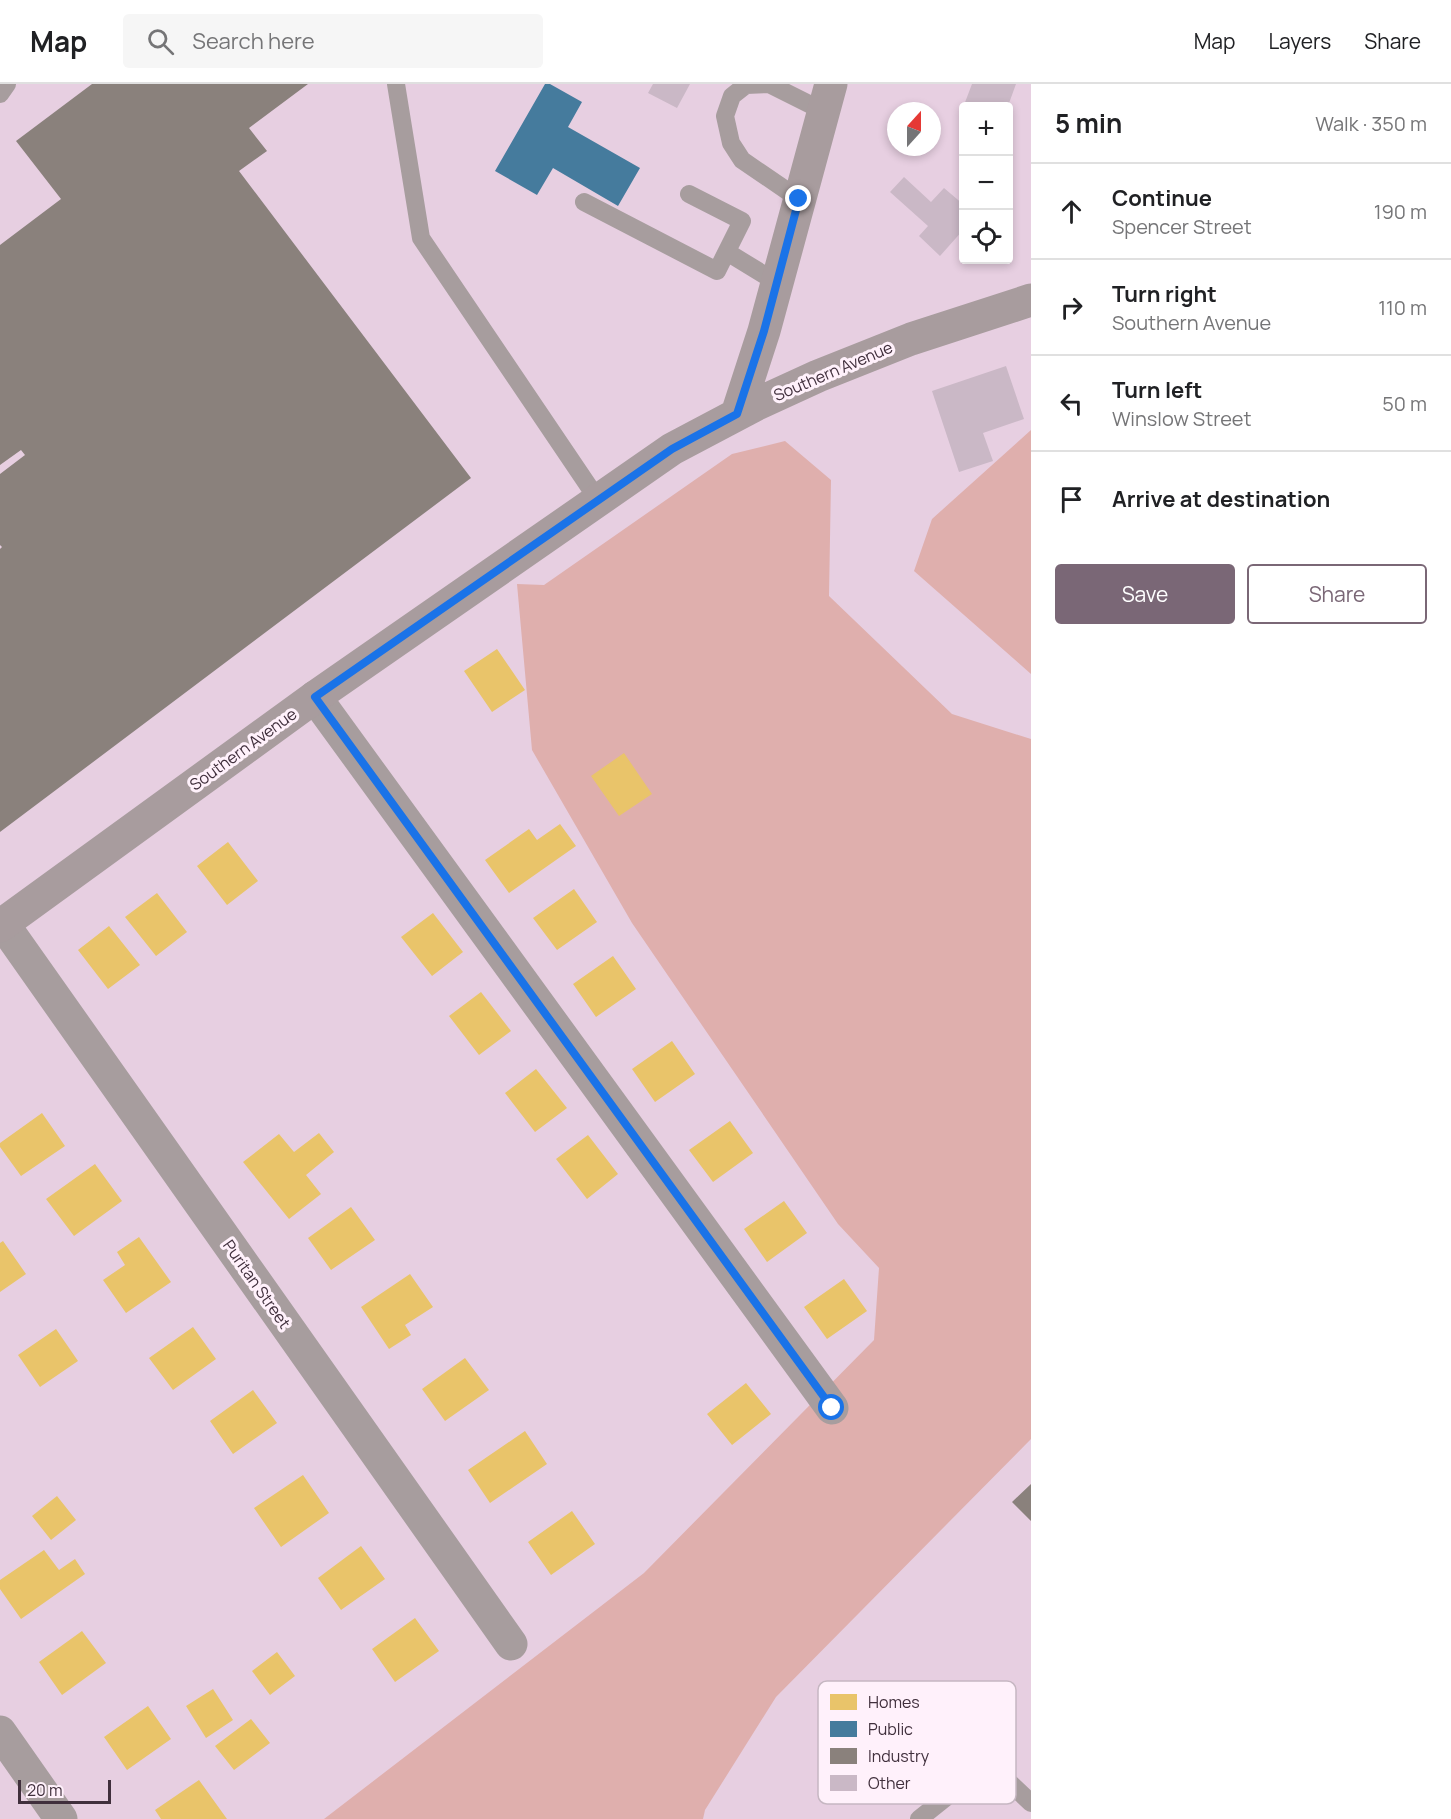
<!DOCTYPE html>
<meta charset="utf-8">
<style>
body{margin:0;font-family:Manrope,sans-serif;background:#f6f6f6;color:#202124}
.controls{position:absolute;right:18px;top:18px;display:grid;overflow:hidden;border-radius:6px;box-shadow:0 3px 9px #0003}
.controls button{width:54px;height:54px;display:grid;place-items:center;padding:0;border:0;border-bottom:2px solid #e0e0e0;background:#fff;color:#202124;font:30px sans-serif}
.compass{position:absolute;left:887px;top:18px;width:54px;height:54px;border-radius:50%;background:#fff;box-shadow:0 3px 9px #0003;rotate:21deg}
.scale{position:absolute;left:18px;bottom:15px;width:93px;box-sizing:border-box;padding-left:6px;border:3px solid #402f3c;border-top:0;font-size:16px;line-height:21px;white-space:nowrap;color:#402f3c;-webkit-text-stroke:4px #fff1fb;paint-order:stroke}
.stop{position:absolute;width:18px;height:18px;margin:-14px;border:4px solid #1a73e8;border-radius:50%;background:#fff}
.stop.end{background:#1a73e8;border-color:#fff;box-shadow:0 2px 6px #0008}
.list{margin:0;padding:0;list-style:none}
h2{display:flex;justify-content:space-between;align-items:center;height:78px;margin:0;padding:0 24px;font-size:26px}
h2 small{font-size:20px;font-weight:400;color:#757577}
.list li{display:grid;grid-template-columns:39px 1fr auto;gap:18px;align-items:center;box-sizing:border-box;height:96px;padding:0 24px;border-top:2px solid #e0e0e0}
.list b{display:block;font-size:22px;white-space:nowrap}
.list p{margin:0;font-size:20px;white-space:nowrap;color:#757577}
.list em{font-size:20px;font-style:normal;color:#757577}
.actions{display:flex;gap:12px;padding:18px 24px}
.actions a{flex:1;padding:14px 0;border:2px solid #7a6776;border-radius:6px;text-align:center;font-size:21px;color:#7a6776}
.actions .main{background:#7a6776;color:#fff}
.icon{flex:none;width:33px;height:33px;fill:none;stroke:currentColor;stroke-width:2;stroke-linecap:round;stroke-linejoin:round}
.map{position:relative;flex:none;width:1031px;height:1735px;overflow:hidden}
header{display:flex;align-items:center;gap:36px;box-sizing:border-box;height:84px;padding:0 30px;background:#fff;border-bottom:2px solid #e0e0e0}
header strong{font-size:28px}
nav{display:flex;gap:33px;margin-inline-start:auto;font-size:21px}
.search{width:420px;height:54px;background:#f6f6f6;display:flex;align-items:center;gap:15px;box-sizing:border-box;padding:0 21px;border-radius:6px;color:#757577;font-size:22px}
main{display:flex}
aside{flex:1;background:#fff}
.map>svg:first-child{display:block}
.forest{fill:#dfafad}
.homes{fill:#e9c46a}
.public{fill:#457b9d}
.industry{fill:#8a817c}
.building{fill:#cab8c6}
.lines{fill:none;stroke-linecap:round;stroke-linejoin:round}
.lane{stroke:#a79d9e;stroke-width:18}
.street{stroke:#a79d9e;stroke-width:33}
.secondary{stroke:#a89c9e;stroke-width:33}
.route{stroke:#1a73e8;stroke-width:8}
.labels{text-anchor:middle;stroke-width:6;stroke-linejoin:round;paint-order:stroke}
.street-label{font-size:16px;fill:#402f3c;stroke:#fff1fb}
.key{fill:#fff1fb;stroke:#c6b7c2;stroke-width:1.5}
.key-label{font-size:16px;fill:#402f3c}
</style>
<header>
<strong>Map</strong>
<div class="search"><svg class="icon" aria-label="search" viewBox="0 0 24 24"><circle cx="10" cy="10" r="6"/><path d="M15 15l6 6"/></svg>Search here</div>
<nav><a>Map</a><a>Layers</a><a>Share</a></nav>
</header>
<main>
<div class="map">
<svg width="1031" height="1735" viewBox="0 0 1031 1735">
<rect width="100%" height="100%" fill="#e7cfe1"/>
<path class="forest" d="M1031,346V590L914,487L932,435Z
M785,357L831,396L829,512L952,630L1031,655V1355L776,1613L705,1726L703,1735H324L644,1489L874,1256L879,1184L838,1140L632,839L532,666L517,500L544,501L732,370Z"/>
<path class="homes" d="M497,565L525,606L492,628L464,587Z
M624,669L652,710L619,732L591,692Z
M560,740L576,762L509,809L485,776L529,745L537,756Z
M228,758L258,797L227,821L197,782Z
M574,805L597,838L557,866L533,834Z
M157,809L187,848L156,872L125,833Z
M433,829L463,868L432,892L401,853Z
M109,842L140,881L108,905L78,866Z
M613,872L636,905L596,933L573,900Z
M481,908L511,947L479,971L449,932Z
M672,957L695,990L655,1018L632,985Z
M536,985L567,1024L535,1048L505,1009Z
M42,1029L65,1062L21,1092L0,1063V1059Z
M730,1037L753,1069L713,1098L689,1066Z
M319,1049L334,1068L306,1091L321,1110L289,1135L243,1078L279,1050L294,1068Z
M588,1051L618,1090L587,1115L556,1075Z
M95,1080L122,1117L74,1152L46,1115Z
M784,1117L807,1149L767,1178L744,1145Z
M351,1123L375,1156L331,1186L308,1154Z
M139,1153L171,1198L126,1229L103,1196L125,1181L117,1168Z
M3,1157L26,1190L0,1208V1159Z
M410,1190L433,1223L405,1241L411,1251L389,1265L361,1223Z
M844,1195L867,1227L827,1255L804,1223Z
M193,1243L216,1275L173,1306L149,1274Z
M56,1245L78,1277L40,1303L18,1271Z
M465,1274L489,1306L445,1337L422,1305Z
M746,1299L771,1330L732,1361L707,1330Z
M253,1306L277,1339L233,1370L210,1337Z
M525,1347L547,1380L490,1419L468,1386Z
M303,1391L329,1429L281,1463L254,1424Z
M57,1412L76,1436L51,1456L32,1432Z
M572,1427L595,1460L551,1491L528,1458Z
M361,1462L385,1495L341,1526L318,1494Z
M44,1466L59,1486L75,1475L85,1490L21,1535L0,1505V1496Z
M415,1534L439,1567L395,1598L372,1565Z
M82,1547L106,1579L62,1611L39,1578Z
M277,1568L295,1592L270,1611L252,1587Z
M213,1605L233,1636L206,1654L186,1622Z
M148,1622L171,1655L127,1686L104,1653Z
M251,1635L270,1659L234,1686L215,1662Z
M199,1696L227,1735H161L155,1726Z"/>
<path class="public" d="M545,0H550L582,18L568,43L640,84L618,122L553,84L537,111L495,87Z"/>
<path class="industry" d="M92,0H308L249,44L267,67L239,87L471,394L0,748V465L2,463L0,461V390L25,371L21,366L0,381V161L61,115L16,57Z
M1031,1400V1437L1012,1418Z"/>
<path class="building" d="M653,0H690L677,24L648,9Z
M972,0H1016L1008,22H969L964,21Z
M904,93L931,118L944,104L964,121V145L940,172L919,152L928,142L890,108Z
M1006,282L1024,335L983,349L993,377L959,388L932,307Z"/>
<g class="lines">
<path class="lane" d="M396,0L421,154L598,416
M0,10L7,0
M799,115L742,76L731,59L725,32L732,12L746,1L769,0L823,27
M584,118L717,187L742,137L689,110
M727,168L776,198
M919,1735L989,1679L1031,1719"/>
<path class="street" d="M315,613L832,1324
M3,840L511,1560
M0,1648L61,1735"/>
<path class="secondary" d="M737,330L764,247L831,0
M0,842L315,613L672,365L757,320L818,292L911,255L1031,216"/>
</g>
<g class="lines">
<path class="route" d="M799,115L764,247L737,330L672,365L315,613L832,1324"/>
</g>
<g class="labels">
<g class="street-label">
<text transform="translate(833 287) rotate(-23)" y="6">Southern Avenue</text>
<text transform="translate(243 665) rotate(-36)" y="6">Southern Avenue</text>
<text transform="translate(257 1200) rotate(55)" y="6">Puritan Street</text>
</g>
</g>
<rect x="818" y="1597" width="198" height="123" rx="9" class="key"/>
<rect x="830" y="1610" width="27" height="16" fill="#e9c46a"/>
<rect x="830" y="1637" width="27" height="16" fill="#457b9d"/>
<rect x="830" y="1664" width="27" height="16" fill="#8a817c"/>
<rect x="830" y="1691" width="27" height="16" fill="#cab8c6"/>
<g class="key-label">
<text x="868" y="1624">Homes</text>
<text x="868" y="1651">Public</text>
<text x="868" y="1678">Industry</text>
<text x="868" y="1705">Other</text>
</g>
</svg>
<div class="controls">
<button>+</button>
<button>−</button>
<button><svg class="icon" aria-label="locate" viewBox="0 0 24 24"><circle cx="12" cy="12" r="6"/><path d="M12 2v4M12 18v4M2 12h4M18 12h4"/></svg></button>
</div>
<svg class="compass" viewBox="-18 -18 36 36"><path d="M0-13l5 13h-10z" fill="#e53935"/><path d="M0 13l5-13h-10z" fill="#757577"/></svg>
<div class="scale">20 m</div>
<div class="stop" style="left:832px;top:1324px"></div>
<div class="stop end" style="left:799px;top:115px"></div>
</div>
<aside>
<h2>5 min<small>Walk · 350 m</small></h2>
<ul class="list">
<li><svg class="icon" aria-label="ahead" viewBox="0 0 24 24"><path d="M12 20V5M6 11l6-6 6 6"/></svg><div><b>Continue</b><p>Spencer Street</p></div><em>190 m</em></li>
<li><svg class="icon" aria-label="right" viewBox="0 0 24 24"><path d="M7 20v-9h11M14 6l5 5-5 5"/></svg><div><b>Turn right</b><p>Southern Avenue</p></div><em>110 m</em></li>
<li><svg class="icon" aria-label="left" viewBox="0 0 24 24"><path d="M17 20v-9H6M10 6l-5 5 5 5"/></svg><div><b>Turn left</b><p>Winslow Street</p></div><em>50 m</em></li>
<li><svg class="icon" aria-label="arrive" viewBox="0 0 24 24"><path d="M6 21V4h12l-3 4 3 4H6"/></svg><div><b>Arrive at destination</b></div></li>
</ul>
<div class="actions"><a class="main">Save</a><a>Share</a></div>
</aside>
</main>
